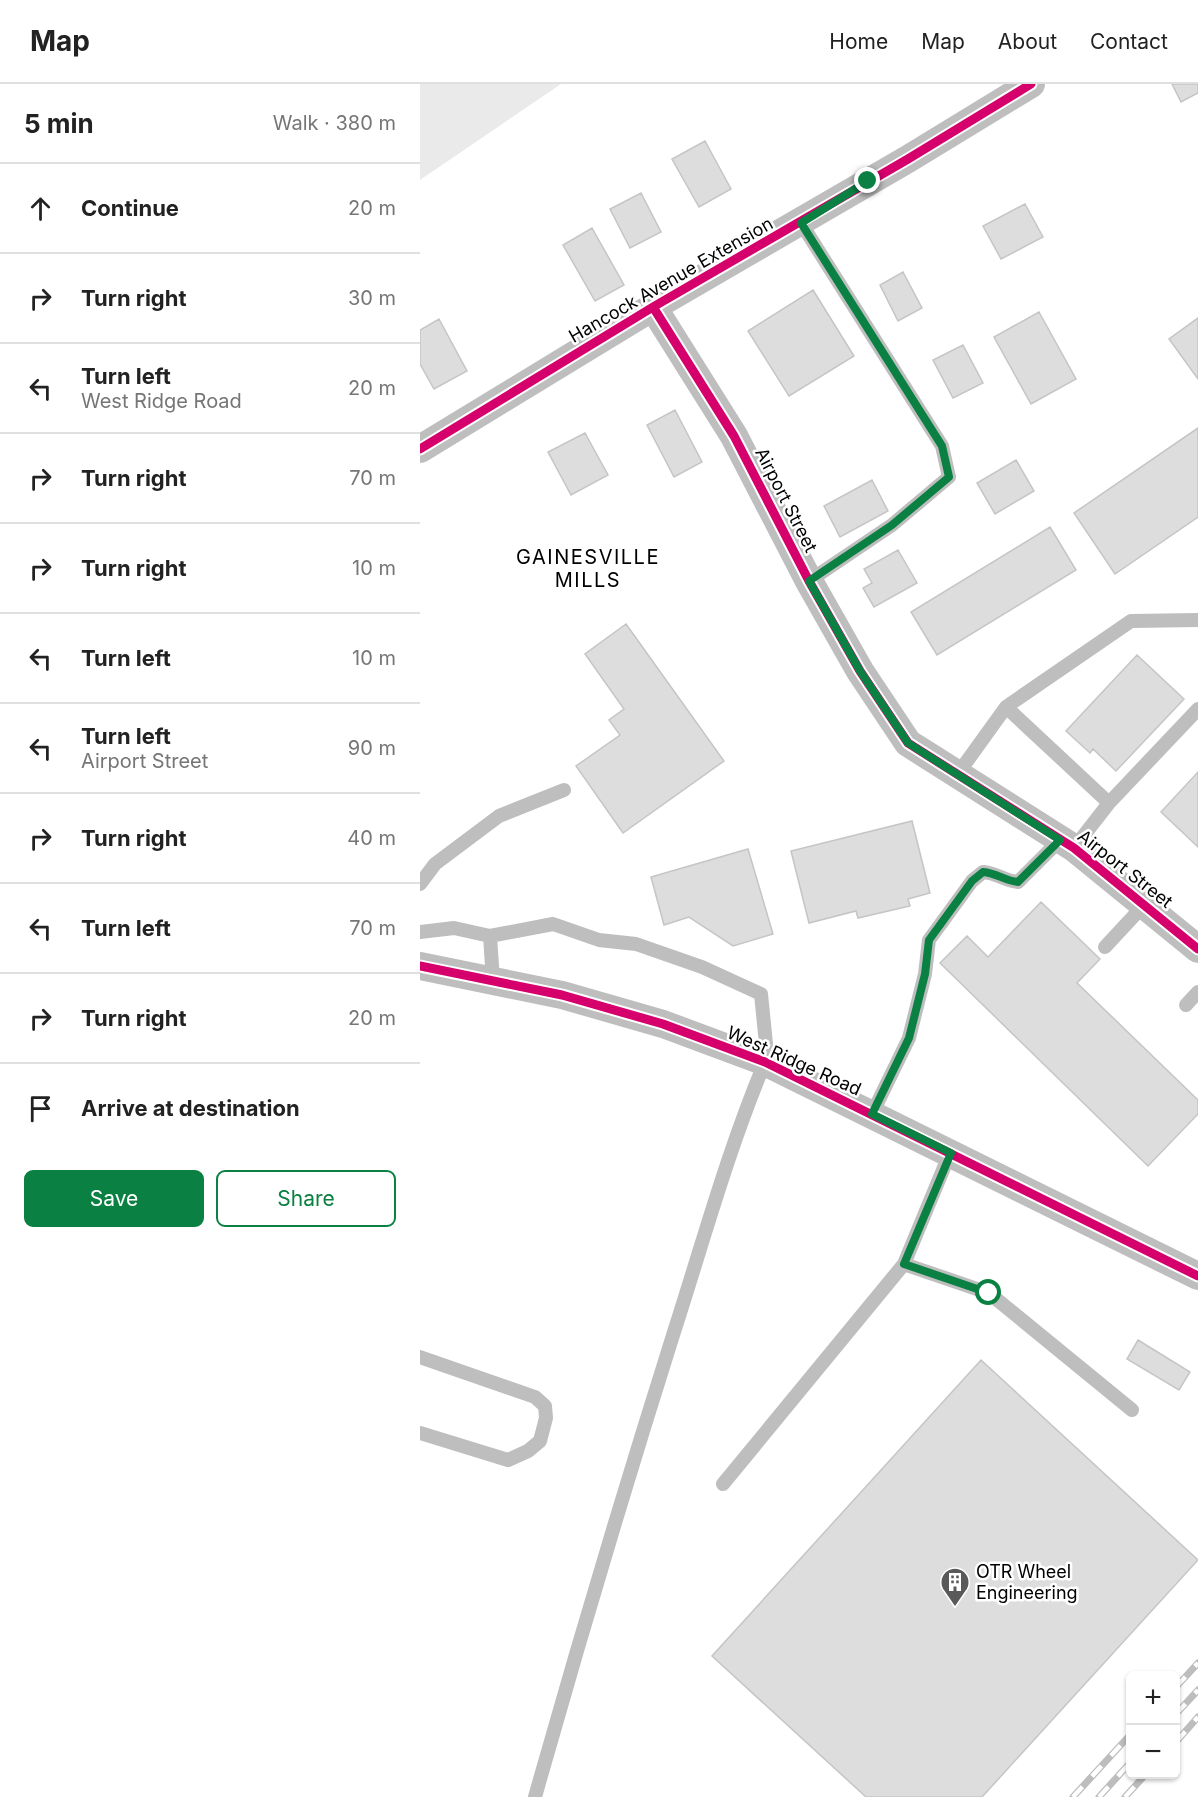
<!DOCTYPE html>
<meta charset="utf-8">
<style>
body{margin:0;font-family:Inter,sans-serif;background:#f2f2f2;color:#222}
.controls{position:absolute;right:18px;bottom:18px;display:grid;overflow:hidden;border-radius:9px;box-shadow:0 2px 4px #0004}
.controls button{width:54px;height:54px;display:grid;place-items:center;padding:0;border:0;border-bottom:2px solid #e0e0e0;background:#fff;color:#222;font:30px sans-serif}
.stop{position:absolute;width:18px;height:18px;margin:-14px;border:4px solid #0b8043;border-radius:50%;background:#fff}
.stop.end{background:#0b8043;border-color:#fff;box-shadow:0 2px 6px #0008}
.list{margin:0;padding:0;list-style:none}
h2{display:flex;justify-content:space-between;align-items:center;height:78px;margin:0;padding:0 24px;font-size:26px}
h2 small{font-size:20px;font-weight:400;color:#767676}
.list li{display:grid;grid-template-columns:39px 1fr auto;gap:18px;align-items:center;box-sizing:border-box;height:90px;padding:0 24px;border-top:2px solid #e0e0e0}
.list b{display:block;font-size:22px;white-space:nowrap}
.list p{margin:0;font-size:20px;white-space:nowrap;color:#767676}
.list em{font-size:20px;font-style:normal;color:#767676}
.actions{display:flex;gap:12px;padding:18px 24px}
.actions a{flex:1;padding:14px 0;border:2px solid #0b8043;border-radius:9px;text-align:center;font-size:21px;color:#0b8043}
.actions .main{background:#0b8043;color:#fff}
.icon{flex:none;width:33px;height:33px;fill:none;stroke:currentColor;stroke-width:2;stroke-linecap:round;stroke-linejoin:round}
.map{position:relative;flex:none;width:778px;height:1713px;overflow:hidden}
header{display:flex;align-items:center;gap:36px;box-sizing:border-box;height:84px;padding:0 30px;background:#fff;border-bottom:2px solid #e0e0e0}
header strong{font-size:28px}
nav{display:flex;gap:33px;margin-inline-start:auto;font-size:21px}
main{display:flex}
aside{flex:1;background:#fff}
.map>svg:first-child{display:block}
.green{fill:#eaeaea}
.building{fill:#ddd;stroke:#c5c5c5;stroke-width:1.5}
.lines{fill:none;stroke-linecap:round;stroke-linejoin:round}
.lane{stroke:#bebebe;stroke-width:14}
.street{stroke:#bebebe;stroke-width:28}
.rail-casing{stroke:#bdbdbd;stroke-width:7}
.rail{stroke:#fff;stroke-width:4.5;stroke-dasharray:14;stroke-linecap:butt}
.cycleway-casing{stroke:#fff;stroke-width:13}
.cycleway{stroke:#d6006c;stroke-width:9}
.route{stroke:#0b8043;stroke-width:8}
.labels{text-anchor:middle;stroke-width:5;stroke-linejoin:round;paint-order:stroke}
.street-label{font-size:18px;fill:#000;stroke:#fff}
.poi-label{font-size:18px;fill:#000;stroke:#fff;text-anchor:start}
.neighbourhood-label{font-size:20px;letter-spacing:1.5px;fill:#000;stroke:#fff}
</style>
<header>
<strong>Map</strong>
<nav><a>Home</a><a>Map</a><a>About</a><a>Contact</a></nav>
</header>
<main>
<aside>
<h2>5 min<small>Walk · 380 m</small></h2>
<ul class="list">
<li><svg class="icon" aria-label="ahead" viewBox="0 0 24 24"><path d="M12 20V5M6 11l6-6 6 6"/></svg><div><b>Continue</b></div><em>20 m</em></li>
<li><svg class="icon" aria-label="right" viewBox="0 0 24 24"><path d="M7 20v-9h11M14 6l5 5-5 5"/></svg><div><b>Turn right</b></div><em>30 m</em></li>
<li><svg class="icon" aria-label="left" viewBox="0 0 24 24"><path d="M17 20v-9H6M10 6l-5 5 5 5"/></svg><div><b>Turn left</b><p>West Ridge Road</p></div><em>20 m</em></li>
<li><svg class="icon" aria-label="right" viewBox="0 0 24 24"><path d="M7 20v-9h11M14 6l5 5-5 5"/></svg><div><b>Turn right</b></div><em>70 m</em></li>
<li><svg class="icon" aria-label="right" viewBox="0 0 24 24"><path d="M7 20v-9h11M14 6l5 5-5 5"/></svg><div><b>Turn right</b></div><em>10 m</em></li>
<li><svg class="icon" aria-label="left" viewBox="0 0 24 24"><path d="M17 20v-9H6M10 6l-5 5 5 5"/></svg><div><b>Turn left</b></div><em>10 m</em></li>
<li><svg class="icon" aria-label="left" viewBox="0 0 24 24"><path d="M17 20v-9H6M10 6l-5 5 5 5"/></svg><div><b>Turn left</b><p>Airport Street</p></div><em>90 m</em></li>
<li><svg class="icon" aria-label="right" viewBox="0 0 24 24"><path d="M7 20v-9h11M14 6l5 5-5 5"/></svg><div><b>Turn right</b></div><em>40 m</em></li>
<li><svg class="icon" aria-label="left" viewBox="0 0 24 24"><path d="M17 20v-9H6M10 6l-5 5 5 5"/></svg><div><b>Turn left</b></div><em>70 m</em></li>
<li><svg class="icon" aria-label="right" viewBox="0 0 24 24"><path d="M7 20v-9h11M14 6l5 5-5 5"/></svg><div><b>Turn right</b></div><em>20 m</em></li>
<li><svg class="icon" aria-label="arrive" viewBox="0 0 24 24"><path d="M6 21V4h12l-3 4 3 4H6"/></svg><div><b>Arrive at destination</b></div></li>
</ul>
<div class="actions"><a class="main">Save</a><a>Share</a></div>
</aside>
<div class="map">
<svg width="778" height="1713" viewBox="0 0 778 1713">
<rect width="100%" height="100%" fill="#fff"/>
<path class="green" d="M0,0H141L0,96Z"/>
<path class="building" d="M752,0H778V9L761,18Z
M285,57L311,105L279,123L252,75Z
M221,109L241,148L210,164L190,125Z
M605,120L623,153L581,175L563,142Z
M172,144L204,201L175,217L143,161Z
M483,188L502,224L478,237L460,201Z
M393,206L434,272L369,312L328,247Z
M619,228L656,295L611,320L574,253Z
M778,234V295L749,255Z
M19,235L47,287L14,305L0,280V246Z
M543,261L563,299L533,314L513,276Z
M255,326L282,378L254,393L227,341Z
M778,344V433L695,490L654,429Z
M165,349L188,391L151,411L128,368Z
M596,376L614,407L575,430L557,399Z
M452,396L468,427L420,453L404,422Z
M630,443L656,486L517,571L491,528Z
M478,466L497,499L454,523L443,504L452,499L444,485Z
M206,540L304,677L203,749L156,682L200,651L189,636L204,625L165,570Z
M717,571L764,615L696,687L673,665L670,669L646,647Z
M778,688V763L741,728Z
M492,737L510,809L488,815L490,822L438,834L436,827L389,839L371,767Z
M328,765L353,850L313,862L269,833L244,841L231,793Z
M621,818L680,875L657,899L778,1016V1030L728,1082L520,879L547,852L568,873Z
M718,1256L770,1288L759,1306L707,1275Z
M561,1276L778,1476L562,1713H446L292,1572Z"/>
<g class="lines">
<path class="lane" d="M381,139L522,362L529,393L472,441L389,497
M586,623L689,719
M537,691L586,623L711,537L778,536
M654,764L689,719L778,625
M0,800L15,780L79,732L144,706
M0,848L34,844L70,852
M685,863L724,821
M73,897L70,852L133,840L179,856L216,860L282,883L341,910L348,980
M766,921L778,908
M452,1030L489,954L505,890L509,856L552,797L563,788C577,789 585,797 598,798L640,756
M484,1180L569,1209L712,1326
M0,1273L115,1313L125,1322L126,1334L120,1357L108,1367L88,1376L0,1349
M303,1400L484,1180L530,1069
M115,1713C159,1557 205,1403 254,1248C283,1158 308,1066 345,978"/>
<path class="street" d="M233,223L314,352L389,497L440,587L488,659L654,764L778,865
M0,365L233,223L488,75L611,0
M0,882L142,911L243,940L345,978L778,1192"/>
<g class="rail-casing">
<path id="rail" d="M756,1603L778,1579
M756,1630L778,1606
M756,1658L778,1633
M653,1713L710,1651
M679,1713L710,1679
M705,1713L726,1690"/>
</g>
<use href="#rail" class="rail"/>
<g class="cycleway-casing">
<path id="cycleway" d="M233,223L314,352L389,497L440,587L488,659L654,764L778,865
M0,365L233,223L488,75L611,0
M0,882L142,911L243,940L345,978L778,1192"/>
</g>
<use href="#cycleway" class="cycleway"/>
</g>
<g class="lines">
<path class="route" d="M448,97L381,139L522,362L529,393L472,441L389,497L440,587L488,659L640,756L598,798C585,797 577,789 563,788L552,797L509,856L505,890L489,954L452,1030L531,1069L484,1180L569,1209"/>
</g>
<defs>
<g id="building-pin" transform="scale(1.5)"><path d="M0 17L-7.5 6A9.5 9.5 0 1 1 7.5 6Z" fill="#595959" stroke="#fff"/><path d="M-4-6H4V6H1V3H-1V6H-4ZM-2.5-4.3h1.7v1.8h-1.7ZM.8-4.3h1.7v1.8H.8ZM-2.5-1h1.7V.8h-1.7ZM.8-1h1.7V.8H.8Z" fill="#fff"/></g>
</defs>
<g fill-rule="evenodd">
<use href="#building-pin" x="535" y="1498"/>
</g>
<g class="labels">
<g class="street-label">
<text transform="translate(251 196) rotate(-30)" y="6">Hancock Avenue Extension</text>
<text transform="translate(366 416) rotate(63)" y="6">Airport Street</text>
<text transform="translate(705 785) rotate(38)" y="6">Airport Street</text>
<text transform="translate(374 977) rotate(24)" y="6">West Ridge Road</text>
</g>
<g class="poi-label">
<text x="556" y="1494">OTR Wheel<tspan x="556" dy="21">Engineering</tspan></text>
</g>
<g class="neighbourhood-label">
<text x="168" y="480">GAINESVILLE<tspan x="168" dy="23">MILLS</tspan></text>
</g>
</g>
</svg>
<div class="controls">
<button>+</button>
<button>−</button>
</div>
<div class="stop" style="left:569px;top:1209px"></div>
<div class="stop end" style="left:448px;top:97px"></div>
</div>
</main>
